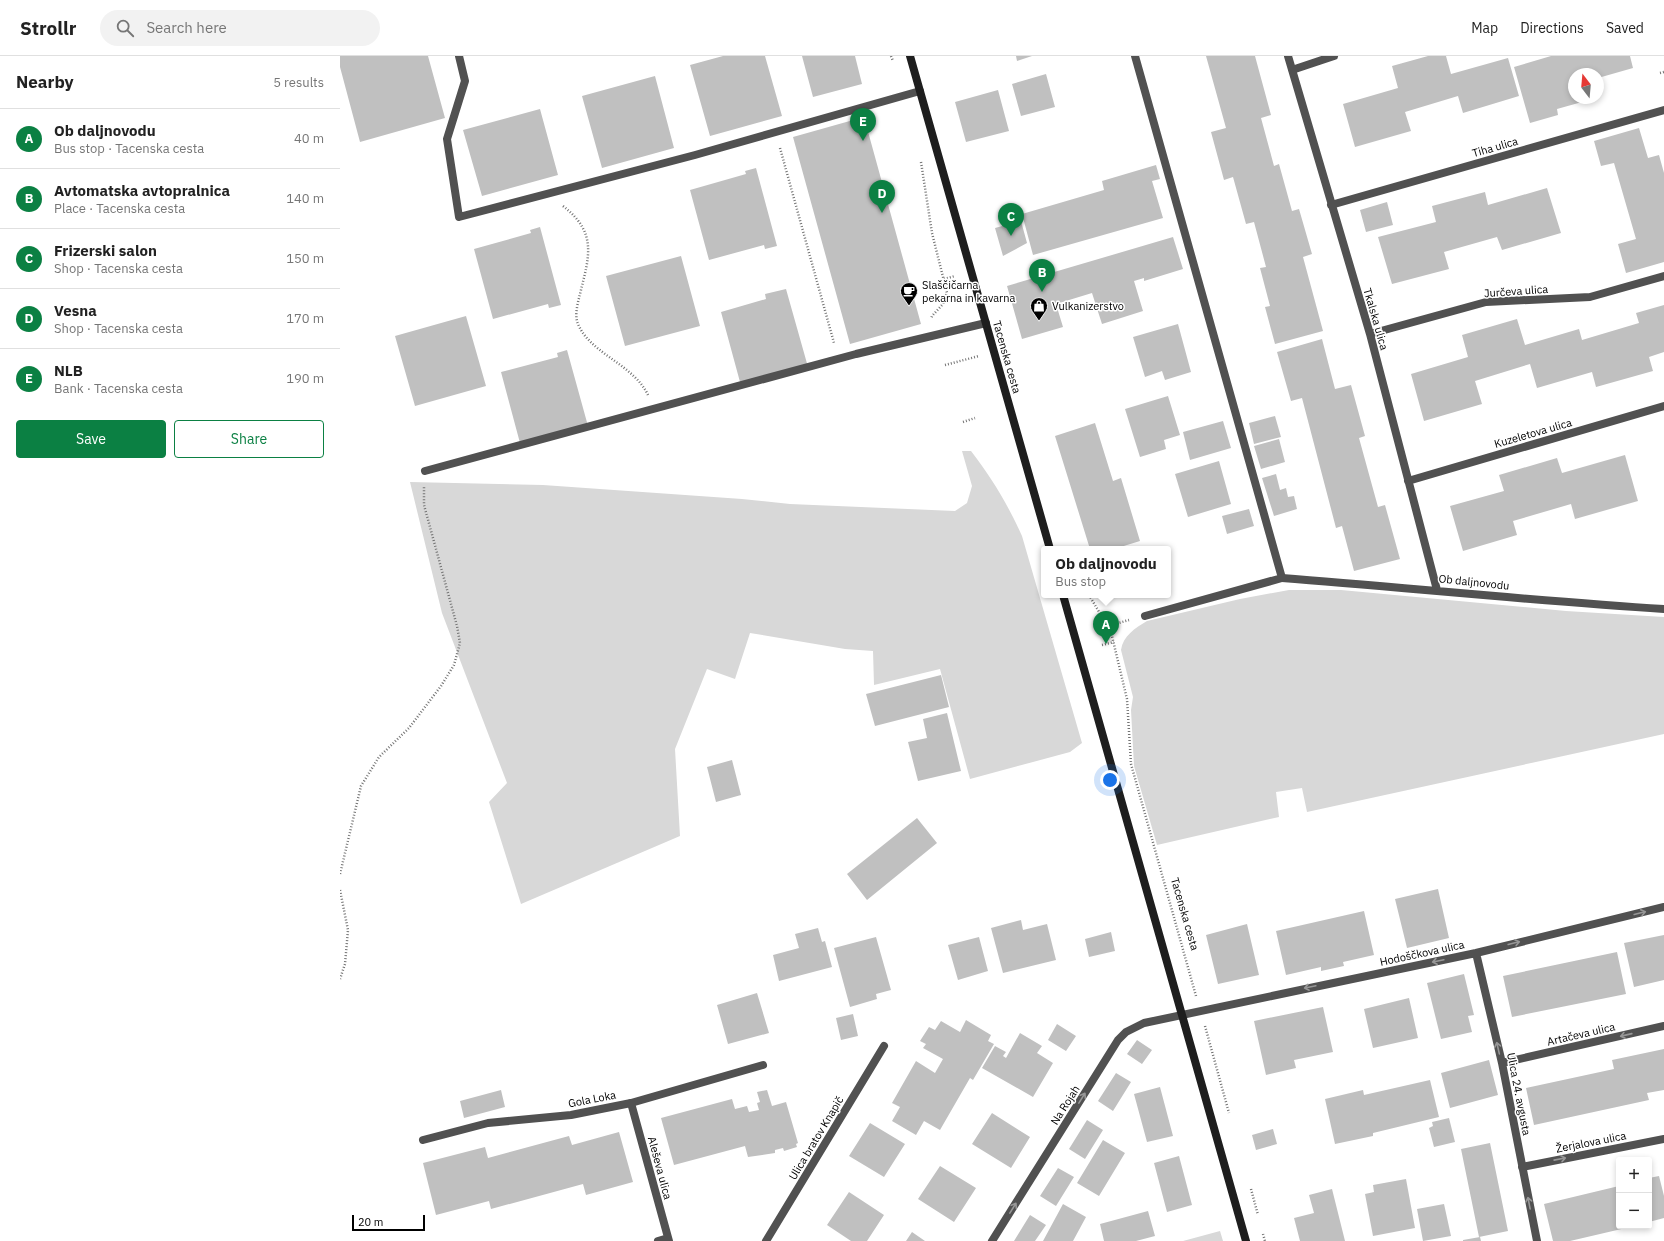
<!DOCTYPE html>
<meta charset="utf-8">
<style>
body{margin:0;font-family:"IBM Plex Sans",sans-serif;background:#f2f2f2;color:#222}
.controls{position:absolute;right:12px;bottom:12px;display:grid;overflow:hidden;border-radius:4px;box-shadow:0 2px 6px #0003}
.controls button{width:36px;height:36px;display:grid;place-items:center;padding:0;border:0;border-bottom:1px solid #e0e0e0;background:#fff;color:#222;font:20px sans-serif}
.compass{position:absolute;left:1228px;top:12px;width:36px;height:36px;border-radius:50%;background:#fff;box-shadow:0 2px 6px #0003;rotate:344deg}
.scale{position:absolute;left:12px;bottom:10px;width:73px;box-sizing:border-box;padding-left:4px;border:2px solid #000;border-top:0;font-size:11px;line-height:14px;white-space:nowrap;color:#000;-webkit-text-stroke:3px #fff;paint-order:stroke}
.you{position:absolute;left:770px;top:724px;width:14px;height:14px;margin:-10px;border:3px solid #fff;border-radius:50%;background:#1a73e8;box-shadow:0 0 0 6px #1a73e833}
.badge{display:grid;place-items:center;width:26px;height:26px;border-radius:50%;background:#0b8043;color:#fff;font-size:13px;font-weight:700}
.pin{position:absolute;translate:-50% -33px;filter:drop-shadow(0 1px 2px #0008)}
.pin::after{content:'';position:absolute;top:21px;width:14px;height:12px;background:inherit;clip-path:polygon(0 0,100% 0,50% 100%)}
.popup{position:absolute;left:701px;top:490px;width:130px;height:52px;box-sizing:border-box;display:grid;place-content:center;border-radius:4px;background:#fff;filter:drop-shadow(0 1px 3px #0005);font-size:13px;white-space:nowrap;color:#767676}
.popup b{font-size:15px;color:#222}
.popup::after{content:'';position:absolute;left:50%;top:100%;margin-left:-8px;border:8px solid transparent;border-top-color:#fff}
.list{margin:0;padding:0;list-style:none}
h2{display:flex;justify-content:space-between;align-items:center;height:52px;margin:0;padding:0 16px;font-size:17px}
h2 small{font-size:13px;font-weight:400;color:#767676}
.list li{display:grid;grid-template-columns:26px 1fr auto;gap:12px;align-items:center;box-sizing:border-box;height:60px;padding:0 16px;border-top:1px solid #e0e0e0}
.list b{display:block;font-size:15px;white-space:nowrap}
.list p{margin:0;font-size:13px;white-space:nowrap;color:#767676}
.list em{font-size:13px;font-style:normal;color:#767676}
.actions{display:flex;gap:8px;padding:12px 16px}
.actions a{flex:1;padding:9px 0;border:1px solid #0b8043;border-radius:4px;text-align:center;font-size:14px;color:#0b8043}
.actions .main{background:#0b8043;color:#fff}
.icon{flex:none;width:22px;height:22px;fill:none;stroke:currentColor;stroke-width:2;stroke-linecap:round;stroke-linejoin:round}
.map{position:relative;flex:none;width:1324px;height:1185px;overflow:hidden}
header{display:flex;align-items:center;gap:24px;box-sizing:border-box;height:56px;padding:0 20px;background:#fff;border-bottom:1px solid #e0e0e0}
header strong{font-size:19px}
nav{display:flex;gap:22px;margin-inline-start:auto;font-size:14px}
.search{width:280px;height:36px;background:#f2f2f2;display:flex;align-items:center;gap:10px;box-sizing:border-box;padding:0 14px;border-radius:22px;color:#767676;font-size:15px}
main{display:flex}
aside{flex:1;background:#fff}
.map>svg:first-child{display:block}
.green{fill:#d8d8d8}
.building{fill:#c0c0c0}
.lines{fill:none;stroke-linecap:round;stroke-linejoin:round}
.path{stroke:#737373;stroke-width:2.5;stroke-dasharray:1 2;stroke-linecap:butt}
.service{stroke:#515151;stroke-width:8}
.minor{stroke:#515151;stroke-width:8}
.secondary{stroke:#1e1e1e;stroke-width:8}
.oneway{stroke:#979797}
.labels{text-anchor:middle;stroke-width:3;stroke-linejoin:round;paint-order:stroke}
.street-label{font-size:11px;fill:#000;stroke:#fff}
.poi-label{font-size:11px;fill:#000;stroke:#fff;text-anchor:start}
</style>
<header>
<strong>Strollr</strong>
<div class="search"><svg class="icon" aria-label="search" viewBox="0 0 24 24"><circle cx="10" cy="10" r="6"/><path d="M15 15l6 6"/></svg>Search here</div>
<nav><a>Map</a><a>Directions</a><a>Saved</a></nav>
</header>
<main>
<aside>
<h2>Nearby<small>5 results</small></h2>
<ul class="list">
<li><span class="badge">A</span><div><b>Ob daljnovodu</b><p>Bus stop · Tacenska cesta</p></div><em>40 m</em></li>
<li><span class="badge">B</span><div><b>Avtomatska avtopralnica</b><p>Place · Tacenska cesta</p></div><em>140 m</em></li>
<li><span class="badge">C</span><div><b>Frizerski salon</b><p>Shop · Tacenska cesta</p></div><em>150 m</em></li>
<li><span class="badge">D</span><div><b>Vesna</b><p>Shop · Tacenska cesta</p></div><em>170 m</em></li>
<li><span class="badge">E</span><div><b>NLB</b><p>Bank · Tacenska cesta</p></div><em>190 m</em></li>
</ul>
<div class="actions"><a class="main">Save</a><a>Share</a></div>
</aside>
<div class="map">
<svg width="1324" height="1185" viewBox="0 0 1324 1185">
<rect width="100%" height="100%" fill="#fff"/>
<path class="green" d="M622,395H631C652,422 668,449 682,480L742,687L730,696L630,723L600,613L534,629L533,595L505,593L410,577L395,623L367,613L335,693L340,780L181,848L149,746L167,727L102,557L70,426L203,429L402,443L450,448L615,455L627,447L632,430Z
M949,534H1001L1226,555L1324,561V678L967,756L962,732L936,736L939,761L817,789L794,710L791,654L793,641L781,594C783,580 795,572 807,565L900,543Z
M880,1175L883,1185H843Z"/>
<path class="building" d="M0,0H88L105,62L20,86L0,11Z
M383,0H425L442,60L370,80L350,9Z
M462,0H515L522,28L473,41Z
M676,0H692L677,5Z
M866,0H915L931,59L921,62L934,110L939,108L952,155L959,153L972,198L963,201L983,275L935,288L925,251L930,250L920,212L926,211L914,166L906,168L893,121L884,124L871,76L886,72Z
M1088,0H1106L1111,18L1168,2L1179,40L1123,57L1118,40L1065,56L1071,75L1015,91L1003,48L1058,32L1052,10Z
M1211,0H1290L1293,12L1258,22V18H1234V42H1241L1242,46L1217,53L1218,59L1190,67L1174,11Z
M706,18L715,51L681,60L672,28Z
M315,20L334,92L262,112L242,40Z
M658,34L669,75L626,86L615,46Z
M200,53L218,119L142,140L123,74Z
M524,61L581,268L510,288L453,81Z
M1299,72L1308,102L1319,99L1324,117V206L1286,217L1278,188L1296,183L1274,107L1261,110L1254,85Z
M816,109L820,123L812,125L823,162L693,199L682,158L764,134L762,125Z
M416,112L437,190L425,193L424,189L369,204L350,134L406,118L405,115Z
M1207,132L1221,177L1162,194L1157,181L1104,196L1109,213L1052,228L1038,181L1096,166L1092,150L1145,136L1148,149Z
M1047,146L1053,169L1026,176L1020,154Z
M681,165L687,187L663,200L655,172Z
M200,171L221,249L209,252L208,248L153,263L134,193L191,177L190,174Z
M833,181L843,213L804,225V222L794,225L803,255L762,268L752,237L716,248L723,271L682,283L667,230Z
M341,200L360,270L285,290L266,220Z
M446,233L468,311L400,326L381,256L426,243L425,238Z
M1324,249V296L1309,301L1313,315L1256,331L1252,316L1197,332L1190,308L1135,325L1142,348L1084,365L1071,318L1128,301L1122,279L1177,263L1185,289L1239,273L1242,284L1299,267L1296,257Z
M126,260L146,330L75,350L55,280Z
M838,268L851,316L825,324L822,315L805,321L793,281Z
M982,283L995,333L1011,329L1025,380L1019,382L1038,451L1045,449L1060,503L1014,515L1002,470L996,472L962,342L951,345L937,296Z
M227,294L248,370L180,387L161,316L218,301L217,297Z
M828,340L840,379L824,384L826,393L800,401L785,353Z
M935,360L941,381L914,388L909,367Z
M883,365L891,392L850,404L843,376Z
M755,367L773,425L781,422L800,485L774,493H750L715,380Z
M939,383L945,406L921,413L914,390Z
M1285,399L1298,445L1235,463L1231,448L1173,465L1177,479L1123,495L1110,450L1164,435L1159,419L1217,402L1222,417Z
M879,405L891,448L848,461L835,418Z
M936,418L940,434L946,432L948,441L954,440L957,453L934,460L922,422Z
M909,453L914,470L887,478L882,460Z
M601,619L609,651L535,670L526,638Z
M607,657L621,715L578,725L568,686L587,682L583,663Z
M392,704L401,739L376,746L367,711Z
M577,762L597,787L527,844L507,818Z
M1098,833L1109,882L1067,892L1055,843Z
M1024,855L1034,899L1003,906L1004,910L981,915V911L946,919L936,875Z
M681,864L683,874L707,868L716,904L663,917L651,872Z
M907,868L919,919L878,928L866,879Z
M478,872L482,886L485,885L492,911L439,925L433,899L459,892L455,878Z
M771,876L775,895L749,901L745,883Z
M1324,879V924L1294,931L1284,887Z
M536,881L551,934L536,938L537,943L510,951L494,892Z
M639,881L648,915L618,924L608,889Z
M1277,896L1286,938L1172,961L1163,920Z
M1124,918L1134,959L1128,960L1132,976L1101,983L1087,927Z
M417,937L429,977L388,988L377,949Z
M1069,942L1078,982L1033,992L1024,953Z
M983,951L993,996L954,1004L956,1012L926,1019L914,965Z
M513,958L518,980L501,984L496,962Z
M626,964L651,979L648,985L654,988L633,1024L630,1022L600,1074L584,1065L576,1079L552,1065L560,1051L552,1047L576,1005L595,1017L603,1003L583,992L586,988L580,985L589,971L595,974L601,965L620,976Z
M717,968L736,980L726,995L708,984Z
M680,977L702,990L697,997L713,1007L693,1041L642,1012L655,990L666,996L663,1000L666,1002Z
M797,984L812,994L802,1008L787,998Z
M1324,993V1034L1307,1037L1309,1044L1194,1069L1186,1032L1274,1013L1272,1004Z
M1149,1004L1158,1039L1110,1052L1101,1017Z
M776,1017L791,1026L773,1055L758,1045Z
M1090,1024L1099,1061L1033,1077V1080L995,1088L985,1043L1023,1034L1024,1039Z
M820,1031L833,1080L807,1086L794,1038Z
M161,1034L165,1051L124,1062L120,1045Z
M427,1034L432,1050L446,1046L458,1087L456,1088L457,1091L444,1095L443,1092L435,1094V1097L408,1101L405,1090L334,1109L321,1062L392,1043L395,1053L407,1050L409,1056L419,1054L417,1047L420,1046L417,1036Z
M652,1057L690,1081L671,1112L632,1088Z
M1109,1062L1115,1086L1094,1091L1089,1072L1093,1070L1092,1066Z
M747,1064L763,1074L745,1103L729,1093Z
M530,1067L565,1088L544,1121L509,1100Z
M933,1073L937,1088L916,1094L912,1079Z
M279,1076L293,1126L246,1139L243,1128L151,1153L149,1145L96,1159L83,1107L145,1091L148,1102L229,1080L232,1089Z
M763,1084L785,1097L759,1140L737,1127Z
M1150,1087L1168,1175L1139,1181L1121,1093Z
M839,1100L852,1149L827,1156L814,1107Z
M600,1110L636,1132L614,1166L578,1143Z
M718,1112L734,1121L716,1150L700,1140Z
M1319,1120L1324,1140V1162L1309,1166V1122Z
M1066,1123L1075,1172L1033,1180L1025,1138L1034,1136L1033,1129Z
M1279,1130V1170L1290,1171L1230,1185H1213L1204,1148Z
M992,1133L1005,1185H960L954,1162L974,1157L969,1139Z
M509,1136L544,1159L527,1185H511L487,1169Z
M723,1148L746,1161L733,1185H703Z
M1104,1148L1111,1180L1083,1185L1077,1153Z
M808,1155L815,1180L796,1185H764L760,1168Z
M690,1159L706,1169L695,1185H674Z
M572,1176L585,1185H566Z
M1140,1181L1141,1185H1123V1184Z"/>
<g class="lines">
<path class="path" d="M551,0L553,5
M1320,17L1324,16
M440,92L494,287
M581,106L592,177L607,237L603,248L592,260L591,263
M223,150C258,177 249,201 240,238C238,246 235,257 237,265C247,297 293,307 308,339
M604,223L615,220
M605,309L639,300
M623,366L635,362
M749,539L771,576L787,643L791,708L856,940
M768,570L789,564
M762,589L774,586
M0,818L21,730L39,701L69,672L101,630L114,609L120,587L117,570L84,449V431
M0,834L8,874L5,908L0,923
M865,970L889,1057
M911,1133L918,1159
M923,1178L925,1185"/>
<path class="service" d="M119,0L125,25L107,83L119,161L355,99L580,35
M795,0L942,522L805,560
M85,415L516,298L646,267
M83,1084L148,1067L231,1059L291,1047L423,1009"/>
<path class="minor" d="M948,0L1030,278L1097,534
M952,14L994,0
M991,149L1324,54
M1030,278L1146,246L1250,241L1324,220
M1068,425L1324,350
M942,522C1070,532 1197,545 1324,553
M1136,897L1162,1007L1197,1185
M1162,1007L1324,970
M291,1047L329,1185
M1182,1111L1324,1083
M318,1185L328,1182
M426,1185L544,990
M652,1185L778,984L786,976L804,967L1136,897L1324,851"/>
<path class="secondary" d="M570,0L710,493
M723,539L906,1185"/>
</g>
<defs><path id="oneway-shaft" d="M-6 0H5M1.5-3L5.5 0L1.5 3" fill="none" stroke-width="1.6" stroke-linecap="round" stroke-linejoin="round"/></defs>
<g class="oneway">
<use href="#oneway-shaft" transform="translate(1300 857) rotate(-14)"/>
<use href="#oneway-shaft" transform="translate(1174 887) rotate(-14)"/>
<use href="#oneway-shaft" transform="translate(1098 905) rotate(168)"/>
<use href="#oneway-shaft" transform="translate(970 931) rotate(168)"/>
<use href="#oneway-shaft" transform="translate(1286 979) rotate(167)"/>
<use href="#oneway-shaft" transform="translate(1158 992) rotate(-103)"/>
<use href="#oneway-shaft" transform="translate(742 1042) rotate(-58)"/>
<use href="#oneway-shaft" transform="translate(1220 1103) rotate(-11)"/>
<use href="#oneway-shaft" transform="translate(1189 1147) rotate(-101)"/>
<use href="#oneway-shaft" transform="translate(673 1152) rotate(-58)"/>
</g>
<defs>
<g id="cafe-pin" transform="scale(0.9)"><path d="M0 17L-7.5 6A9.5 9.5 0 1 1 7.5 6Z" fill="#000" stroke="#fff"/><path d="M-5.5-4.5H6V0H3Q3 3.5 0 3.5H-2.5Q-5.5 3.5-5.5 0ZM3-3.2v2h1.7v-2ZM-6 4.5H4V6H-6Z" fill="#fff"/></g>
<g id="shop-pin" transform="scale(0.9)"><path d="M0 17L-7.5 6A9.5 9.5 0 1 1 7.5 6Z" fill="#000" stroke="#fff"/><path d="M-5-2.5h2.3a2.7 3.5 0 0 1 5.4 0H5L5.5 6h-11ZM-1.5-2.5h3a1.5 2.3 0 0 0-3 0Z" fill="#fff"/></g>
</defs>
<g fill-rule="evenodd">
<use href="#cafe-pin" x="569" y="235"/>
<use href="#shop-pin" x="699" y="250"/>
</g>
<g class="labels">
<g class="street-label">
<text transform="translate(1155 91) rotate(-16)" y="4">Tiha ulica</text>
<text transform="translate(1176 235) rotate(-4)" y="4">Jurčeva ulica</text>
<text transform="translate(1036 263) rotate(74)" y="4">Tkalska ulica</text>
<text transform="translate(667 301) rotate(74)" y="4">Tacenska cesta</text>
<text transform="translate(1193 377) rotate(-16)" y="4">Kuzeletova ulica</text>
<text transform="translate(1134 526) rotate(6)" y="4">Ob daljnovodu</text>
<text transform="translate(845 858) rotate(74)" y="4">Tacenska cesta</text>
<text transform="translate(1082 897) rotate(-12)" y="4">Hodoščkova ulica</text>
<text transform="translate(1241 978) rotate(-13)" y="4">Artačeva ulica</text>
<text transform="translate(1179 1038) rotate(79)" y="4">Ulica 24. avgusta</text>
<text transform="translate(252 1043) rotate(-11)" y="4">Gola Loka</text>
<text transform="translate(725 1049) rotate(-58)" y="4">Na Rojah</text>
<text transform="translate(476 1082) rotate(-59)" y="4">Ulica bratov Knapič</text>
<text transform="translate(1251 1086) rotate(-11)" y="4">Žerjalova ulica</text>
<text transform="translate(320 1112) rotate(75)" y="4">Aleševa ulica</text>
</g>
<g class="poi-label">
<text x="582" y="233">Slaščičarna<tspan x="582" dy="13">pekarna in kavarna</tspan></text>
<text x="712" y="254">Vulkanizerstvo</text>
</g>
</g>
</svg>
<div class="controls">
<button>+</button>
<button>−</button>
</div>
<svg class="compass" viewBox="-18 -18 36 36"><path d="M0-13l5 13h-10z" fill="#e53935"/><path d="M0 13l5-13h-10z" fill="#767676"/></svg>
<div class="scale">20 m</div>
<div class="you"></div>
<div class="pin badge" style="left:766px;top:588px">A</div>
<div class="popup"><b>Ob daljnovodu</b>Bus stop</div>
<div class="pin badge" style="left:702px;top:236px">B</div>
<div class="pin badge" style="left:671px;top:180px">C</div>
<div class="pin badge" style="left:542px;top:157px">D</div>
<div class="pin badge" style="left:523px;top:85px">E</div>
</div>
</main>
